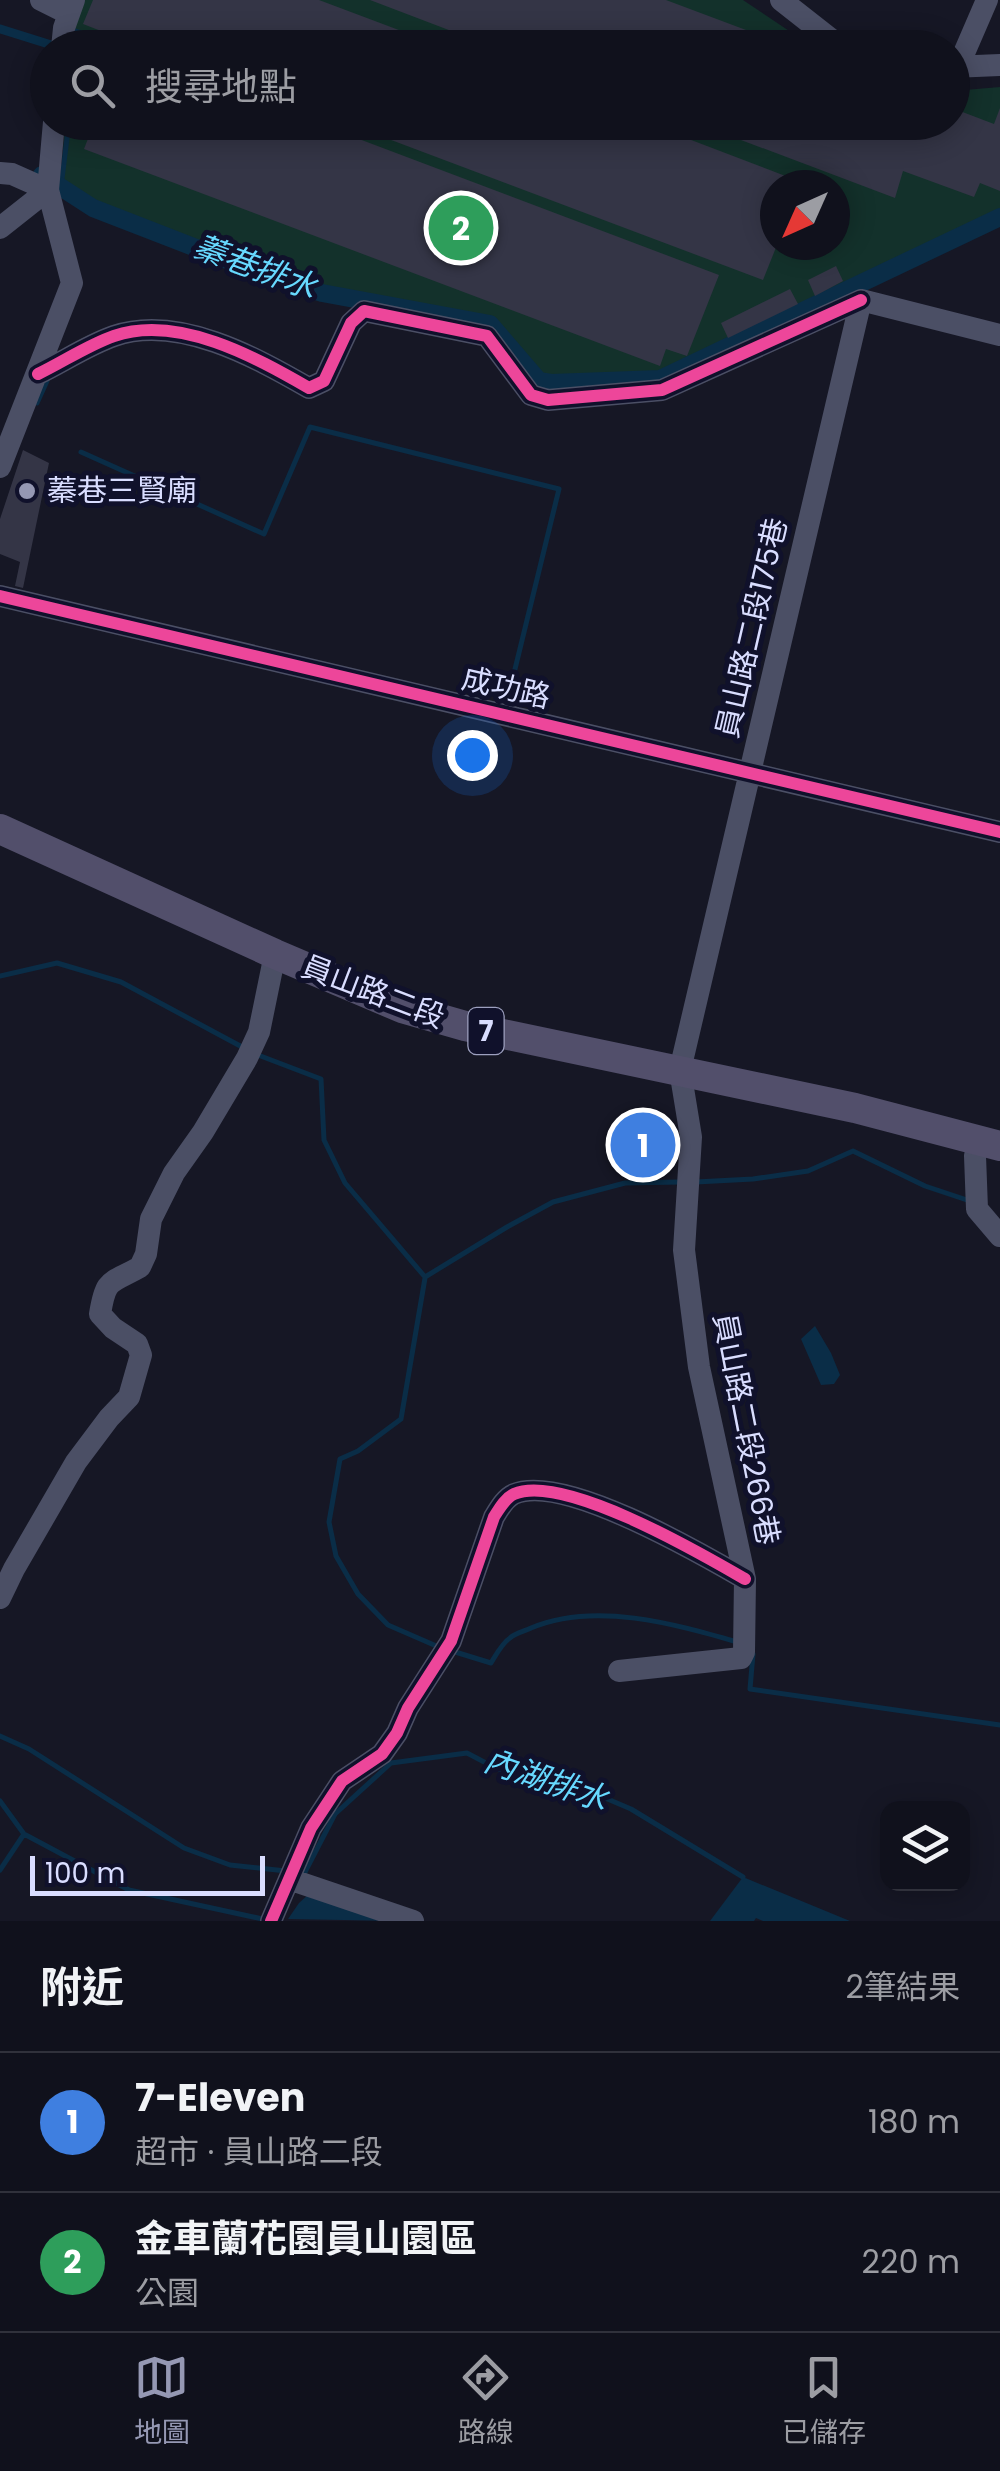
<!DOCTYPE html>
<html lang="zh-TW">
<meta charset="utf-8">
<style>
body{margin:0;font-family:Poppins,"Noto Sans TC",sans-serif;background:#1e1f29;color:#f1f3f6}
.controls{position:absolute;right:30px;bottom:30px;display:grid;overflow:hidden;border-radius:20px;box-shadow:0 5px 25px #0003}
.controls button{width:90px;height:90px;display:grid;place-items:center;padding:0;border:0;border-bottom:2px solid #30313b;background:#10111c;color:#f1f3f6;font:50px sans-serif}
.compass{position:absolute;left:760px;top:170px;width:90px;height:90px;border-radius:50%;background:#10111c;box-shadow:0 5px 25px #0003;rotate:225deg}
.scale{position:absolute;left:30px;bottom:25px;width:235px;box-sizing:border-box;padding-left:10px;border:5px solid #d9ddff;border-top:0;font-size:28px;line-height:35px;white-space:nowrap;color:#d9ddff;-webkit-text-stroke:8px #10112b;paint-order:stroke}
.you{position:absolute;left:472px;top:755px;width:35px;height:35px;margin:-25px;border:8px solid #fff;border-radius:50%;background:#1a73e8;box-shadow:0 0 0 15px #1a73e833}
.badge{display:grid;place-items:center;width:65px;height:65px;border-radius:50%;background:#9598b3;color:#fff;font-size:32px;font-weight:700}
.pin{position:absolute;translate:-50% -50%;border:5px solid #fff;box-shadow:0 2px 10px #0006}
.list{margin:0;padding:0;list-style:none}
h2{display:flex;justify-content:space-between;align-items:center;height:130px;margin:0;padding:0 40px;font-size:42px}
h2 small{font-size:32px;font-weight:400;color:#9c9da3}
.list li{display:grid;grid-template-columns:65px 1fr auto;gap:30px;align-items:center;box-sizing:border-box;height:140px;padding:0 40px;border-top:2px solid #30313b}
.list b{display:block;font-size:38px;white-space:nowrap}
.list p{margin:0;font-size:32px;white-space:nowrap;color:#9c9da3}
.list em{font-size:32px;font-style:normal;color:#9c9da3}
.icon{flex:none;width:55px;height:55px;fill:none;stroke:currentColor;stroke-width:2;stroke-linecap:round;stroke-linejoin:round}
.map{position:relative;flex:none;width:1000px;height:1921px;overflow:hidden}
.search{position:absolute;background:#10111c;box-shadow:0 5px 25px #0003;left:30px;right:30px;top:30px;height:110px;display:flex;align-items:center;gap:25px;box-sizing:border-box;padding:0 35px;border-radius:55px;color:#9c9da3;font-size:38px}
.sheet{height:410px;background:#10111c}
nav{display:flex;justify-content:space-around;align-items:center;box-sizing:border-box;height:140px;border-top:2px solid #30313b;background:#10111c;font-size:28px;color:#9c9da3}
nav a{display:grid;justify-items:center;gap:5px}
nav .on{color:#9598b3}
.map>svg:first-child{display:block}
.green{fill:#13312b;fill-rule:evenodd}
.water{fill:#0a2d47}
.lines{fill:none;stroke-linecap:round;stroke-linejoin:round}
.stream{stroke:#0a2d47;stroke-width:5}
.canal{stroke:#0a2d47;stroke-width:18}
.building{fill:#343546}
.minor{stroke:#4b4f65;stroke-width:22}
.major{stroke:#524f6b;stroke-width:30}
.cycleway-casing{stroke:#10112b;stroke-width:19}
.cycleway{stroke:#ed469a;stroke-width:12}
.poi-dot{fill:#9598b3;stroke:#10112b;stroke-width:4}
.labels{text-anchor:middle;stroke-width:10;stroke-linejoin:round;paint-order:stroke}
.shield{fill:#10112b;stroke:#9da0bf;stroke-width:2.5}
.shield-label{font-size:28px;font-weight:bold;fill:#d9ddff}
.poi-label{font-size:30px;fill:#d9ddff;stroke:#10112b;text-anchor:start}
.street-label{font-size:30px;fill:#d9ddff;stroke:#10112b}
.water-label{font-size:32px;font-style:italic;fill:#67d9ff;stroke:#10112b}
</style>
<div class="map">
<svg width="1000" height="1921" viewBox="0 0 1000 1921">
<rect width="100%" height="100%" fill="#161725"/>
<path class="green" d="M82,0H743L813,47L69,48Z
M1000,87V212L854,284L657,374L542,377L499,323L289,281L97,210L61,178L65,123L952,122L953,91ZM775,185H835V245H775Z"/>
<path class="water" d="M815,1326L831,1353L840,1375L834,1384L821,1385L801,1339Z
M743,1877L850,1921H763L756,1918L754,1921H710Z
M310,1893L398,1921L288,1919L299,1903Z"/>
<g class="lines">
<path class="stream" d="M0,27L51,43
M0,31L52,47L53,44
M846,38L870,48
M75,48L76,31L99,40
M61,187L69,122
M37,403L47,381
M81,452L264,534L310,427L559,489L506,706
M0,976L57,963L121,982L244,1048
M258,1055L321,1079L324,1140L345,1183L425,1277L507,1227L553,1202L625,1183L680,1182
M696,1182L753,1179L808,1171L853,1151L925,1186L970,1201
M425,1278L401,1419L358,1451L340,1459L329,1522L336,1556L358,1594L388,1625L441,1648
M452,1651L491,1663C496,1655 502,1643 510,1638C515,1633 525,1631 531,1628C594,1601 675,1624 737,1642
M753,1654L750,1689L1000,1725
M0,1736L29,1749L184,1848L230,1865L286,1871
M0,1801L24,1834L129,1890L267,1920
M0,1870L24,1834
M302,1872H305L335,1814L391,1763L467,1753L511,1776L584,1789L631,1809L743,1877"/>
<path class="canal" d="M42,175L93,208L258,272L322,293L490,324L539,381L551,383L660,379L1000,217"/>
</g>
<path class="building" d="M93,0H319L444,47L145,48L83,24Z
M370,0H666L791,47L496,48Z
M952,108L994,124L1000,108V191L980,183L974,197L903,171L895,198L696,123L952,122Z
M71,122H314L719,275L687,356L666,349L660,366L84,149L91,131Z
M644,122L801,182L800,185H775L777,245L763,280L346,123Z
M836,266L843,281L815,296L808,280Z
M790,289L798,304L728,338L721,323Z
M23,450L49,463L23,588L15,586L20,562L0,554V519Z
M636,1116L661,1122L650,1171L624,1169Z"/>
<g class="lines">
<path class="minor" d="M41,0L69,14
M781,0L842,48
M62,48L64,28L74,0
M952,67L1000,65
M958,67L987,0
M0,173L12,174L48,190L0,228
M861,300L1000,335
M38,374C63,362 88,345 114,336C178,314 255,357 309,388L324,381L351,323L364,311L487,336L531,395L548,400L662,390L861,300
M0,467L72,283L48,190L54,122
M0,596L1000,832
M979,1140L975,1156L977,1209L1000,1236
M0,1598L14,1569L76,1462L109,1418L129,1397L141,1355L137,1344L113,1328L100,1314C106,1277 110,1284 140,1267L146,1254L151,1219L174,1173L203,1132L247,1058L259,1032L275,954
M619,1671L741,1658L744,1652L745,1579L699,1367L684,1250L691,1137L680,1070L861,300
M289,1879L413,1921
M271,1921L311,1828L342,1781L382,1754L397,1733L408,1708L451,1641L494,1517C499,1509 505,1498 514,1494C563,1473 700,1553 745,1579"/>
<path class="major" d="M0,829L275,954L402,1008L465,1026L855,1108L1000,1146"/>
<g class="cycleway-casing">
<path id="cycleway" d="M38,374C63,362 88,345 114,336C178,314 255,357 309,388L324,381L351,323L364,311L487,336L531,395L548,400L662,390L861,300
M0,596L1000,832
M271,1921L311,1828L342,1781L382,1754L397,1733L408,1708L451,1641L494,1517C499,1509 505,1498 514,1494C563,1473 700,1553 745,1579"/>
</g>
<use href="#cycleway" class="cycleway"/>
</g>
<circle class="poi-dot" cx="27" cy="491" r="10"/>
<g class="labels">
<rect class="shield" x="468.5" y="1008" width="35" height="46" rx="8"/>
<g class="shield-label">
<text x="486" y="1041">7</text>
</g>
<g class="poi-label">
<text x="47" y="501">蓁巷三賢廟</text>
</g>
<g class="street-label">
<text transform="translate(752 628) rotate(-77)" y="10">員山路二段175巷</text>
<text transform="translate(506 688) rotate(13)" y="10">成功路</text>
<text transform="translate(373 992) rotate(21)" y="10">員山路二段</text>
<text transform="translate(746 1429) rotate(79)" y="10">員山路二段266巷</text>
</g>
<g class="water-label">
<text transform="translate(255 267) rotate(20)" y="11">蓁巷排水</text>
<text transform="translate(546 1780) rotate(19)" y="11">內湖排水</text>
</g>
</g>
</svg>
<div class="controls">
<button><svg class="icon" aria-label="layers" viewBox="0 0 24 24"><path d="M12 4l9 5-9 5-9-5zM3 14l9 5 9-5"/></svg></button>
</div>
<svg class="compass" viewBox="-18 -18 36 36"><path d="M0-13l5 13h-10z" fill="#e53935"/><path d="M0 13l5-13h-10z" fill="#9c9da3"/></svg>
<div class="scale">100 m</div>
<div class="you"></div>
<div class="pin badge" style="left:643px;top:1145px;background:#3f7fe0">1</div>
<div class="pin badge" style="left:461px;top:228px;background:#2e9e5b">2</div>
<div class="search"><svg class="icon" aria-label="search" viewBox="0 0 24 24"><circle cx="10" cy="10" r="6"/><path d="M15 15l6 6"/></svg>搜尋地點</div>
</div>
<section class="sheet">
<h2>附近<small>2筆結果</small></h2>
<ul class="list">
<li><span class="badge" style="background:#3f7fe0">1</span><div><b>7-Eleven</b><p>超市 · 員山路二段</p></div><em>180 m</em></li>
<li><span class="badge" style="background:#2e9e5b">2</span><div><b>金車蘭花園員山園區</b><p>公園</p></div><em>220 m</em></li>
</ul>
</section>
<nav>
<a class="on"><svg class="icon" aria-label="map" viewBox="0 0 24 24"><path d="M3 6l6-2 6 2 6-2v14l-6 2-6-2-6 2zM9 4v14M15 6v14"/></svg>地圖</a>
<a><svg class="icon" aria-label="directions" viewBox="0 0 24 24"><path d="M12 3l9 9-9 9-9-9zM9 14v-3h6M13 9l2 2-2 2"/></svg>路線</a>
<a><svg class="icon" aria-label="saved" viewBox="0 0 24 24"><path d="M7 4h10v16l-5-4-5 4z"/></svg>已儲存</a>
</nav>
